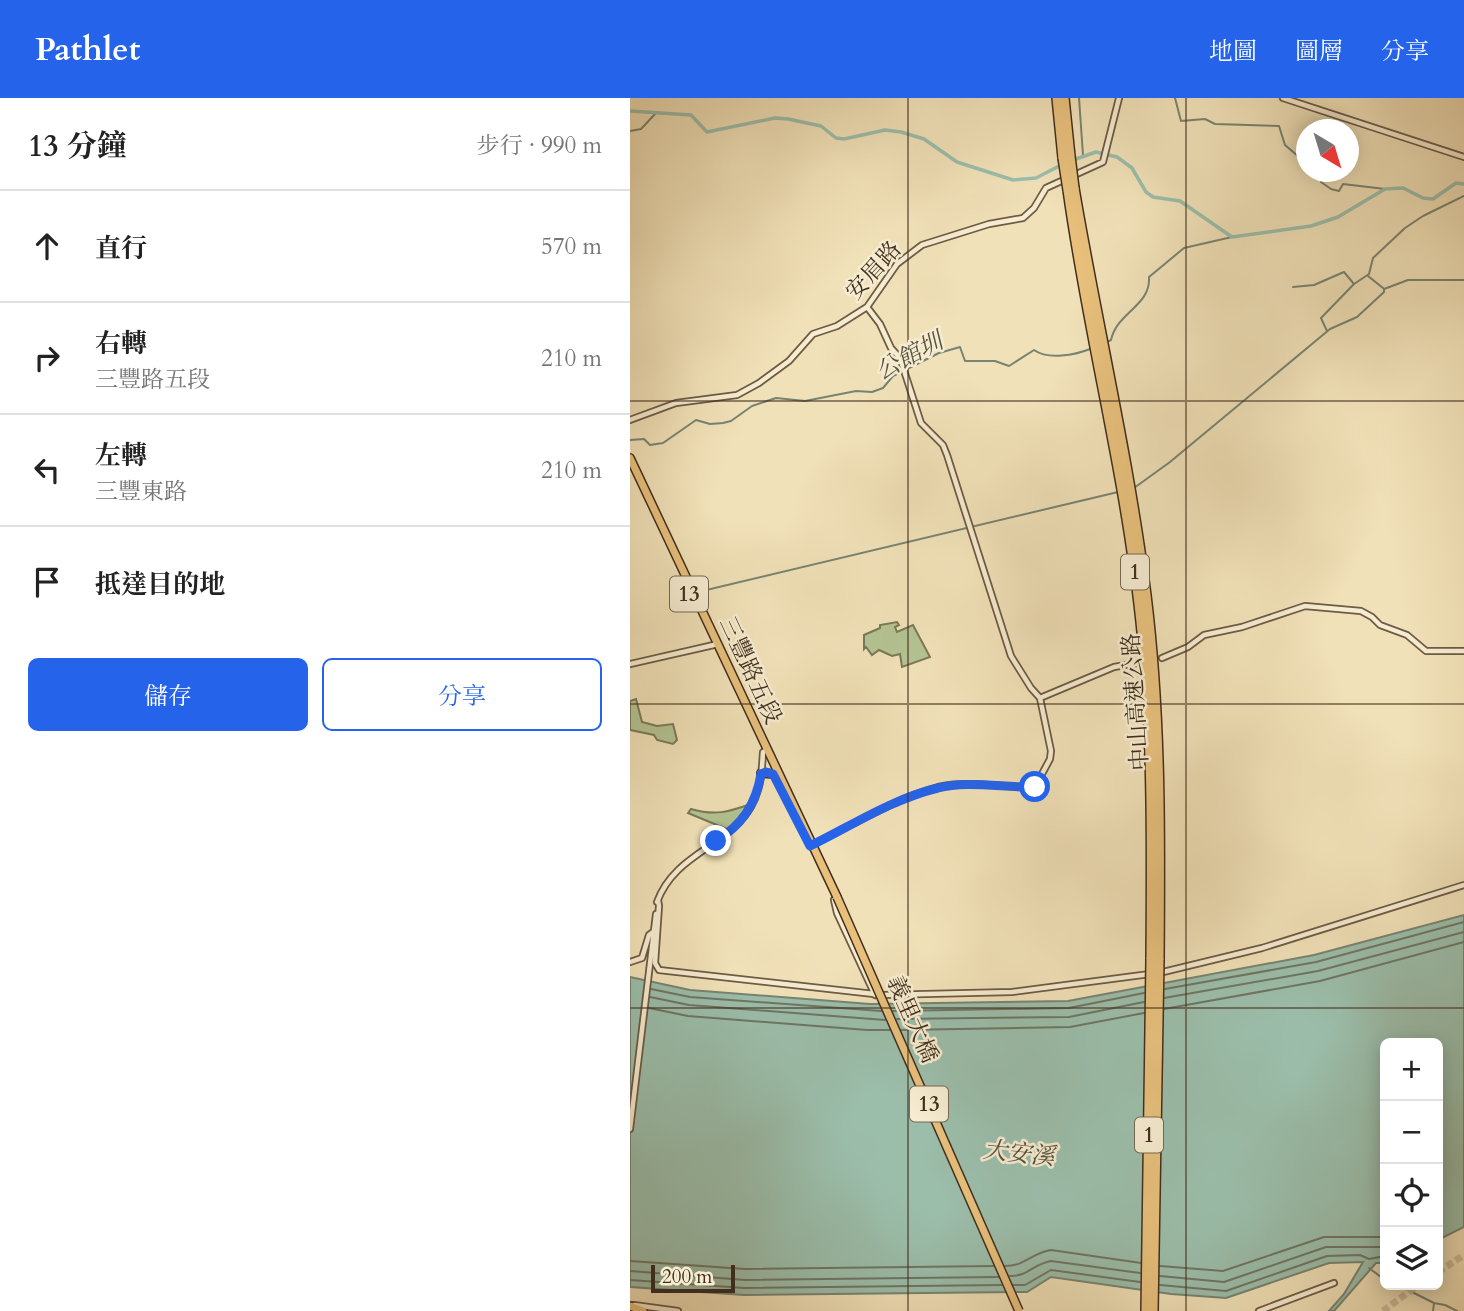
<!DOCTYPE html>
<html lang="zh-TW">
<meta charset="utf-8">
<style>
body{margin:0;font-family:Cardo,"Noto Serif TC",serif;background:#f6f6f6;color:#222}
.controls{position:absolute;right:21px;bottom:21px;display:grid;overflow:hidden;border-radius:10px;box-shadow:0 4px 18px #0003}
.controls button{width:63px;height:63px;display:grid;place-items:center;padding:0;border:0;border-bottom:2px solid #e0e0e0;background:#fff;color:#222;font:35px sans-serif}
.compass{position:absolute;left:666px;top:21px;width:63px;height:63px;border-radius:50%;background:#fff;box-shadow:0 4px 18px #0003;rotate:142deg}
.scale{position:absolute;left:21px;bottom:18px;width:84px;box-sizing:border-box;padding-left:7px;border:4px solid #412e1d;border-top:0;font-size:19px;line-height:24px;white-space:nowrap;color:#412e1d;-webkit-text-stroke:5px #f6ecd1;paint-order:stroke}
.stop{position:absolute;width:21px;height:21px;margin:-16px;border:5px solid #2563eb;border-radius:50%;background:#fff}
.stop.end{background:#2563eb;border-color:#fff;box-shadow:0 2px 7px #0008}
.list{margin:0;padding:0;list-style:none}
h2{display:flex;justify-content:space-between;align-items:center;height:91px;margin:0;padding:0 28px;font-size:30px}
h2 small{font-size:23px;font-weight:400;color:#767676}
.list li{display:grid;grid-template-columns:46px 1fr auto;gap:21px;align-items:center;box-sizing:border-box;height:112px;padding:0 28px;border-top:2px solid #e0e0e0}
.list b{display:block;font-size:26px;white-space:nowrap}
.list p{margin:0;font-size:23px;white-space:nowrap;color:#767676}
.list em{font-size:23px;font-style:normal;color:#767676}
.actions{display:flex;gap:14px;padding:21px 28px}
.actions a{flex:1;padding:16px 0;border:2px solid #2563eb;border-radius:10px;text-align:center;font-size:24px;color:#2563eb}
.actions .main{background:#2563eb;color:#fff}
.icon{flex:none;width:38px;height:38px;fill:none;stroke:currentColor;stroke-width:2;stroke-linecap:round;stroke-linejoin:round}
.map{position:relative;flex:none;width:834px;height:1213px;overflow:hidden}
header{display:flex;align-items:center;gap:42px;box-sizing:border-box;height:98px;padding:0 35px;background:#2563eb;color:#fff}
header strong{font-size:33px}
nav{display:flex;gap:38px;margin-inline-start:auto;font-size:24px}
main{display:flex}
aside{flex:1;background:#fff}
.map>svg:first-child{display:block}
.green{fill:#b4c494;stroke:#7a7958;stroke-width:2}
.water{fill:#9bbeab;stroke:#778472;stroke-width:2}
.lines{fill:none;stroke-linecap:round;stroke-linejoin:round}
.shore{stroke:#6e7664;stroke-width:2}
.stream{stroke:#778472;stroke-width:2}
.canal{stroke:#9bbeab;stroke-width:3.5}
.major-tunnel{stroke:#cebd99;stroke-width:7;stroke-dasharray:7 3.5;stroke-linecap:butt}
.minor-casing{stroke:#6d5b44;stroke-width:8}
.major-casing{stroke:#412e1d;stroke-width:10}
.highway-casing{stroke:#412e1d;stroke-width:12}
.minor{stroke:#f6ecd1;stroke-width:4.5}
.major{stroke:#e8c07c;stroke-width:7}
.highway{stroke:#e8c07c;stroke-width:9}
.major-bridge-casing{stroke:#412e1d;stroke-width:10;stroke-linecap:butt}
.highway-bridge-casing{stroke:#412e1d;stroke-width:12;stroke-linecap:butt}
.major-bridge{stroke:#e8c07c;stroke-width:7}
.highway-bridge{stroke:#e8c07c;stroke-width:9}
.route{stroke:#2563eb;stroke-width:9}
.grid{fill:none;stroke:#412e1d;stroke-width:2;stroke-opacity:0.55}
.labels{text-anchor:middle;stroke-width:5;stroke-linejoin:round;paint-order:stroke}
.shield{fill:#f6ecd1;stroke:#776753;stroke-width:2}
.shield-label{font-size:21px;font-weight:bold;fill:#412e1d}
.street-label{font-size:23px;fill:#412e1d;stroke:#f6ecd1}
.water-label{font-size:24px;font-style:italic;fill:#585240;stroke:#f6ecd1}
</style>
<header>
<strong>Pathlet</strong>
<nav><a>地圖</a><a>圖層</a><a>分享</a></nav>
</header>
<main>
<aside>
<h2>13 分鐘<small>步行 · 990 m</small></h2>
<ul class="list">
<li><svg class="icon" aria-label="ahead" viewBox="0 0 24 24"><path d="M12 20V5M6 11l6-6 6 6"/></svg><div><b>直行</b></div><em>570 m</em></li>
<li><svg class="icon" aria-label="right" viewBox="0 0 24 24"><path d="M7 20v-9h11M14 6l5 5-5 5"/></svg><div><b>右轉</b><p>三豐路五段</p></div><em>210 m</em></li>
<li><svg class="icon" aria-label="left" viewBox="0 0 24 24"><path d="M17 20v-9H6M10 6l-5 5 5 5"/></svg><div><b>左轉</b><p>三豐東路</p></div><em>210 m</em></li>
<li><svg class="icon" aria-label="arrive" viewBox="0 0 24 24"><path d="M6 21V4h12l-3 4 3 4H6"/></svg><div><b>抵達目的地</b></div></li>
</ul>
<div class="actions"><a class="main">儲存</a><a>分享</a></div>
</aside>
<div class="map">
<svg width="834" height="1213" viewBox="0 0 834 1213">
<rect width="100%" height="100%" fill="#f1e1b8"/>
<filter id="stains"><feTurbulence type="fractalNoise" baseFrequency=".00286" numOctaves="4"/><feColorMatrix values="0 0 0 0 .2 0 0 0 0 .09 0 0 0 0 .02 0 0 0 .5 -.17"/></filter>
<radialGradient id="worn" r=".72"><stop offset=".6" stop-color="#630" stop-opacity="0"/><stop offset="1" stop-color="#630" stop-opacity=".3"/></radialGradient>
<path class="green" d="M267,524L269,527L265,529L267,534L283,527L300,559L272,569L270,556L262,558L249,552L242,557L236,549L234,551V537L250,530V527Z
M6,601L12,624L27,628L43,626L47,642L43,646L27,642L24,637L0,632V603Z
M121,706L111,721L99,732L58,715L61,711C85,718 98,714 121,706Z"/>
<path class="water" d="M834,817V1129L808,1142V945H755V1165H746L704,1213H699L714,1196L733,1164L699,1165L596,1200L541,1196L421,1179L397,1194L114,1197L0,1189V879L60,892L240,906L438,903L684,857Z"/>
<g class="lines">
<path class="shore" d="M21,891L60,899L251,913
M535,891L686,864L834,824
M20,899L59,907L255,922
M534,900L688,873L834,834
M19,910L58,918L237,932H260
M534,911L690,883L834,844
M263,913L439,910L514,895
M267,921L439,919L514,904
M271,932L440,929L514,915
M0,1163L115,1171L364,1168
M375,1168C396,1168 401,1155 421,1152L511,1165
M530,1168L593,1173L694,1139H755
M0,1173L115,1182L368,1179
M380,1178C399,1178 403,1166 421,1163L510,1175
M530,1178L594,1184L696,1149H755
M0,1182L114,1190L372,1187
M383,1187H395L421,1172L510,1184
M530,1187L596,1193L697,1158L730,1157L739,1161L755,1158"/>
<path class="stream" d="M449,0L453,57
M545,0L551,23L575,21L585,26L649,28L655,47L676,65
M0,33L11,31L26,15
M685,74L691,79V84L701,91L709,93L713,86L755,91
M738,178L753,190
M663,189L684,187L714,174L724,186
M697,233L691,220L724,186L739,176L743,160L775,130L793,118L834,98
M475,245L481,242C487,214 521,208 519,179L554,150L602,139
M0,342L14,341L20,347L33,345L66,322L80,326L93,325L101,323L122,308L146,300L175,303L226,293L242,294L253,290L263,278L309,255L330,249L335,263H365L379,268L404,252C418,262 445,257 460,251
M504,390L540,364L700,231L727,219L754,194V191L778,182H834
M68,494L488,394
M739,1170L755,1182
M768,1187L804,1205L815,1207L827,1213
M803,1213L804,1205"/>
<path class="canal" d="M0,13L61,17L77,34L145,20L158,21L191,28L206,40L214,41L255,32L271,34L294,41L327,64L383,82L406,80L433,66
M443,62L466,54L487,59L502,70L516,94L523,99L550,103L602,139L681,128L708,119L755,91L773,90L793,100L803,101L826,85L834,86"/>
<path class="major-tunnel" d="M808,1174L834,1157
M753,1213L788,1187"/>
<g class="minor-casing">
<path id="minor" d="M653,0L834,59
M0,322L46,305L107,297L129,285L159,263L183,236L207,228L237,209L267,166L292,147L359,126L393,120L404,110L416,90L473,64L489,0
M532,560L558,549L574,537L612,529L675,508L731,513L742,519L750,527L777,537L796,553H834
M0,566L88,546
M410,600L484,569L507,565
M180,748C222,728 263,701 308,689C338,682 375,690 405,689L420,661L421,653L410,600L401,590L381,558L317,357L313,347L291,325L270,260L261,250L250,226L237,209
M28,802L29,808L25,865L29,872L253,897L382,894L520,876
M204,802L207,815L245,897
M27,804C47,749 113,747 128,692C132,680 132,667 133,654L136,652
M0,864L12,860L19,837L23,834
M529,875L632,850L834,787
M0,1031L26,816
M4,1207L48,1213
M629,1213L704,1185"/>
</g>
<g class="major-casing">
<path id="major" d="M0,360L207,799
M131,675L143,676
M0,1208L13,1213"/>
</g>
<g class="highway-casing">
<path id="highway" d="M427,0L433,60
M434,0L440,58
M444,90C467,226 499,361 516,497C531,618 530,740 529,862
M438,92C457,230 493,367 509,506C523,624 522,742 521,861"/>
</g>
<use href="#minor" class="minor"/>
<use href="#major" class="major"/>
<use href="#highway" class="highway"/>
<g class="major-bridge-casing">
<path id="major-bridge" d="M207,799L389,1213"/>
</g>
<g class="highway-bridge-casing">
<path id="highway-bridge" d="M440,58L444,90
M433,60L438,92
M516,1213L521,861
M523,1213L529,862"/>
</g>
<use href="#major-bridge" class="major-bridge"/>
<use href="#highway-bridge" class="highway-bridge"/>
</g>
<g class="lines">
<path class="route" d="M86,743C112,727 126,706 131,676L136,674L143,676L180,748C221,728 262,701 308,690C336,682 376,690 405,689"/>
</g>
<path class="grid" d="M278,0V1213M556,0V1213M0,303H834M0,606H834M0,910H834"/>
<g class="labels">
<g class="shield">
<rect x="491" y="456.5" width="28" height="35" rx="5"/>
<rect x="40" y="478.5" width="38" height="35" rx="5"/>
<rect x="280" y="988.5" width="38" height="35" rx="5"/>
<rect x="505" y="1019.5" width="28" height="35" rx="5"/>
</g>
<g class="shield-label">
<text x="505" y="481">1</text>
<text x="59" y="503">13</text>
<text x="299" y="1013">13</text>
<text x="519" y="1044">1</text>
</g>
<g class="street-label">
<text transform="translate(243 172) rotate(-48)" y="8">安眉路</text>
<text transform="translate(121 572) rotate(65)" y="8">三豐路五段</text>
<text transform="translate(505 604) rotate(-94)" y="8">中山高速公路</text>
<text transform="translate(283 921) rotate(66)" y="8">義里大橋</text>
</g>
<g class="water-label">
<text transform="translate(279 258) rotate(-28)" y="8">公館圳</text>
<text transform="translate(389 1055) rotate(6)" y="8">大安溪</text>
</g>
</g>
<rect width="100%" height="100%" filter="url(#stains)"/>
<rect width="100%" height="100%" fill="url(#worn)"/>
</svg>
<div class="controls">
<button>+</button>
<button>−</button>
<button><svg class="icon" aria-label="locate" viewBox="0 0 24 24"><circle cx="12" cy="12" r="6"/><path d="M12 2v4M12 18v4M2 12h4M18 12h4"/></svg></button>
<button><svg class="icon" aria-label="layers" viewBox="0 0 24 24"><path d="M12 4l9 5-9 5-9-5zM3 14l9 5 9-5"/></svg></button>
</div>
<svg class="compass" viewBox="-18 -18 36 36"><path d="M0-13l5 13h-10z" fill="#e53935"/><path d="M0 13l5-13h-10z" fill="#767676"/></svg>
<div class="scale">200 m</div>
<div class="stop" style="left:405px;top:689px"></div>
<div class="stop end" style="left:86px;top:743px"></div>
</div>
</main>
